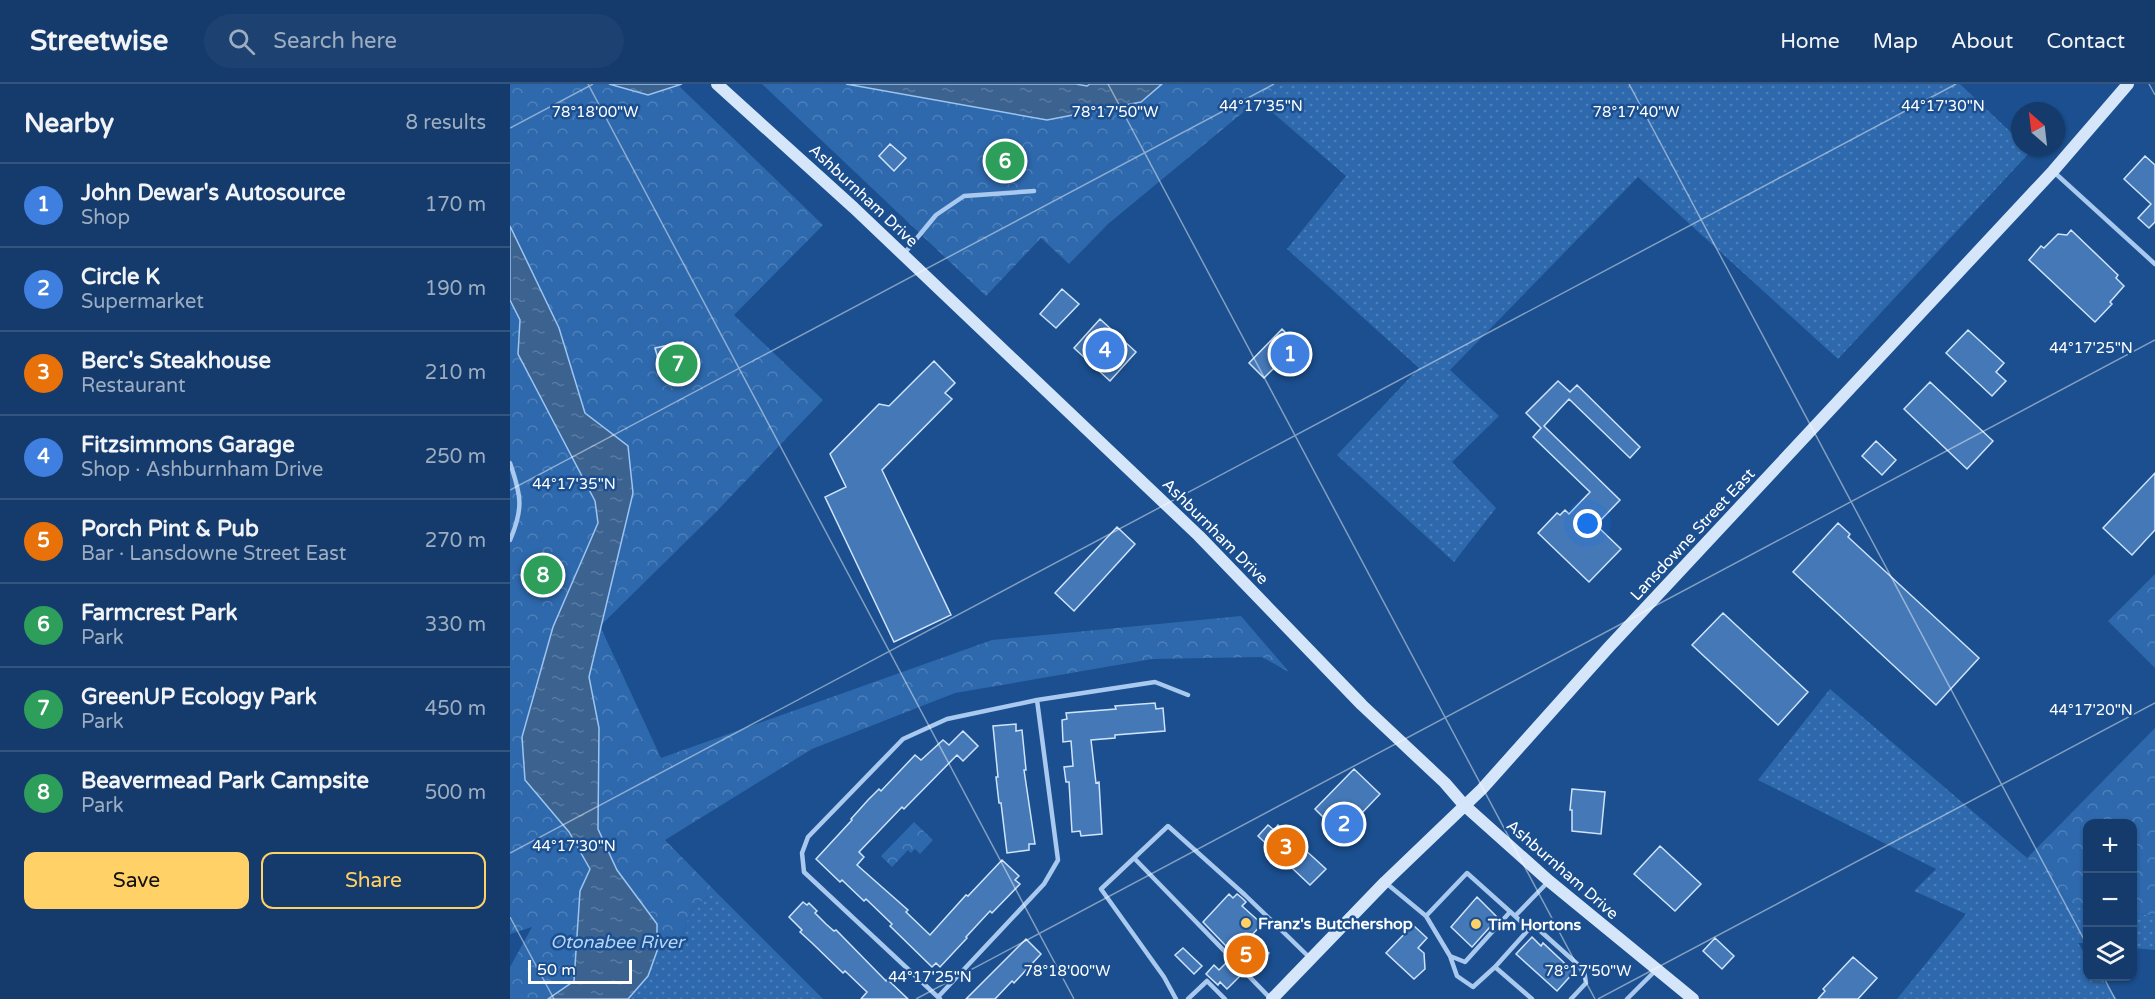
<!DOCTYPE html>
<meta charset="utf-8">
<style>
body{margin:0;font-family:"Varela Round",sans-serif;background:#1d4271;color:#f1f3f6}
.controls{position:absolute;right:18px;bottom:18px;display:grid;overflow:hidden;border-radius:12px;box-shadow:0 2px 4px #0004}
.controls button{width:54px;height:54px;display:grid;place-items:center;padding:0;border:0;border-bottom:2px solid #33557e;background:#143b6b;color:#f1f3f6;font:30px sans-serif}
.compass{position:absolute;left:1501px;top:18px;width:54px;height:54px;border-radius:50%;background:#143b6b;box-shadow:0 2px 4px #0004;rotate:332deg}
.scale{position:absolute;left:18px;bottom:15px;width:104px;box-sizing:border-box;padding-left:6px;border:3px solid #fff;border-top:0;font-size:16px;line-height:21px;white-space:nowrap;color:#fff;-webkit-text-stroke:4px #1b4f8f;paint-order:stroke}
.you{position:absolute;left:1078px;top:440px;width:21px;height:21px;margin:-15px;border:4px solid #fff;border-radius:50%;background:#1a73e8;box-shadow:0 0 0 9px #1a73e833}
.badge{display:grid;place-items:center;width:39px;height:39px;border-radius:50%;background:#ffd166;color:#fff;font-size:20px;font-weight:700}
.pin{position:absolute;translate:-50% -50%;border:3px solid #fff;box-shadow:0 2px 6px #0006}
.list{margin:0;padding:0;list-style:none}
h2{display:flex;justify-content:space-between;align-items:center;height:78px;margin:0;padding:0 24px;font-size:26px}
h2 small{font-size:20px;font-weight:400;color:#9dadc1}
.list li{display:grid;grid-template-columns:39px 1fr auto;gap:18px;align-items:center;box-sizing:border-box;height:84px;padding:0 24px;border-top:2px solid #33557e}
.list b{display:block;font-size:22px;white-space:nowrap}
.list p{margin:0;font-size:20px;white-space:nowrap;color:#9dadc1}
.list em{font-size:20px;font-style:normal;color:#9dadc1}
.actions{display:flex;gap:12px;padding:18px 24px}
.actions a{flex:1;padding:14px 0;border:2px solid #ffd166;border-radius:12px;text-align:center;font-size:21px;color:#ffd166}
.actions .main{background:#ffd166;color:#111}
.icon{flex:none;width:33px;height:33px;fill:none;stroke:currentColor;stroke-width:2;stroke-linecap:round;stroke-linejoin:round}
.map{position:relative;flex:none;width:1645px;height:915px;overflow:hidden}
header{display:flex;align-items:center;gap:36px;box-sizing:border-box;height:84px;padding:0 30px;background:#143b6b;border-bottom:2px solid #33557e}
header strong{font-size:28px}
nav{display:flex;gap:33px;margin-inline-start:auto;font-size:21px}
.search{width:420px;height:54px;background:#1d4271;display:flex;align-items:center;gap:15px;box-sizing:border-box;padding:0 21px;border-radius:33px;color:#9dadc1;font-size:22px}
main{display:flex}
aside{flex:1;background:#143b6b}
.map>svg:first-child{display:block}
.grass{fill:url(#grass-dots)}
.forest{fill:url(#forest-crowns)}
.water{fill:url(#water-ripples);stroke:#9cc4f0;stroke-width:1.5}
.building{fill:#4478b7;stroke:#cfe3fa;stroke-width:1.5}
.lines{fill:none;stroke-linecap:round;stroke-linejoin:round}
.lane{stroke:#a9c9ee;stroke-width:4.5}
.secondary{stroke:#d6e6fa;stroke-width:12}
.ticks{fill:none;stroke:#fff;stroke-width:1.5;stroke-opacity:0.45}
.poi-dot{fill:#ffd166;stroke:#1b4f8f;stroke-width:2}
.labels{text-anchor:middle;stroke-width:5;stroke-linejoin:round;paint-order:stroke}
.street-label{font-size:16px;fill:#fff;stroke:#1b4f8f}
.poi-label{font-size:16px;font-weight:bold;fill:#fff;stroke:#1b4f8f;text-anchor:start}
.water-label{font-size:18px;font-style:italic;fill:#b5d3f5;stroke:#1b4f8f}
.ticks-label{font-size:15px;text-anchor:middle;fill:#fff;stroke:#1b4f8f;stroke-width:5;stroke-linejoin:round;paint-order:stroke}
</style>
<header>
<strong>Streetwise</strong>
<div class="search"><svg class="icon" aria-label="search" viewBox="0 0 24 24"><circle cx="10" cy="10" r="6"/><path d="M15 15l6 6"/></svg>Search here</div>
<nav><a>Home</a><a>Map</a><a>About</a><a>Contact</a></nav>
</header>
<main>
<aside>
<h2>Nearby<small>8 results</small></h2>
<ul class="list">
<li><span class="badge" style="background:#3f7fe0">1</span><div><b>John Dewar's Autosource</b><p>Shop</p></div><em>170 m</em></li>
<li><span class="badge" style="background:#3f7fe0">2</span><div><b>Circle K</b><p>Supermarket</p></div><em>190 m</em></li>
<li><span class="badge" style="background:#e8710a">3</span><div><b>Berc's Steakhouse</b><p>Restaurant</p></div><em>210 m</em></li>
<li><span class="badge" style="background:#3f7fe0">4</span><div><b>Fitzsimmons Garage</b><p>Shop · Ashburnham Drive</p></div><em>250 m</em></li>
<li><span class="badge" style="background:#e8710a">5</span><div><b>Porch Pint &amp; Pub</b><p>Bar · Lansdowne Street East</p></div><em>270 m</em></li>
<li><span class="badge" style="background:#2e9e5b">6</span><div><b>Farmcrest Park</b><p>Park</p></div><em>330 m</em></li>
<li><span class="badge" style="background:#2e9e5b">7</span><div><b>GreenUP Ecology Park</b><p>Park</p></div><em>450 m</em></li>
<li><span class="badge" style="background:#2e9e5b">8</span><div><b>Beavermead Park Campsite</b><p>Park</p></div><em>500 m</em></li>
</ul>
<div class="actions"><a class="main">Save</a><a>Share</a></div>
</aside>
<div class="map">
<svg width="1645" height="915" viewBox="0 0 1645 915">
<defs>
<pattern id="grass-dots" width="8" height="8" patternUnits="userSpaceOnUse" patternTransform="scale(1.5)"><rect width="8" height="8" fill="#2e69ad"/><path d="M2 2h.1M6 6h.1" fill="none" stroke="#4d80b9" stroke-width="1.8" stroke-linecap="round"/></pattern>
<pattern id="forest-crowns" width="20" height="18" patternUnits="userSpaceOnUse" patternTransform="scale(1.5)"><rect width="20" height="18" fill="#2e69ad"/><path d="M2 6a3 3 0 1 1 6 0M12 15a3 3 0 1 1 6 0" fill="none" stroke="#4d80b9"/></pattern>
<pattern id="water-ripples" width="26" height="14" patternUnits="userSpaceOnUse" patternTransform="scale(1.5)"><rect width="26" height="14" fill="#3c6290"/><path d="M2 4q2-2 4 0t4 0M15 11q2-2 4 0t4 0" fill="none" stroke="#597aa1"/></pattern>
</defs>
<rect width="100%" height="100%" fill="#1b4f8f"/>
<path class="grass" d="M771,0H1450L1510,57V63H1516L1521,67L1328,275L1128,93L940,286L989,332L942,378L986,424L944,478L827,371L909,284L777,165L836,92L748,16Z
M1320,605L1517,774L1563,821L1577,823V859H1568L1577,873L1578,892L1591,893L1607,915H1387L1456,830L1404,807L1426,785L1248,696Z
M205,807L313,915H118L138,892L147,867L170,859L181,826Z
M1622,829L1645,832V866L1623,864Z"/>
<path class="forest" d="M0,0H99L138,11L169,2L313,141L224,231L313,316L206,428L90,542L151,674L482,556L731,532L779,588L752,573L642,575L445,609L302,665L155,756L205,807L181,826L170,859L147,867V840L107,786L88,745L89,644L79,593L90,542L118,362L75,329L49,244L0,142Z
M252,0H771L748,16L598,140L559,180L531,154L476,212Z
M0,216L10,236L8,270L85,417L88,439L43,543L12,653L15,696L59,748L80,785L70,807L64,897L38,915H0V883L22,843L0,850Z
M1645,490V584L1598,537Z
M1645,644V832L1623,829L1622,740H1578L1577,823L1563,821L1517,774Z
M404,738L423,756L410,770L405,765L401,769L398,766L382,783L371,772Z"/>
<path class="water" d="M99,0H172L138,11Z
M336,0H566L577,2L580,0H652L631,18L537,36Z
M0,142L49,244L75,329L118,362L123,409L79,593L89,644L88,745L107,786L147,840V867L138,892L118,915H38L64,897L70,807L80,785L59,748L15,696L12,653L43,543L88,439L85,417L8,270L10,236L0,216Z"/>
<path class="building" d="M380,60L396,74L384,87L369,72Z
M1635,72L1645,81V138L1639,144L1628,134L1641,120L1614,95Z
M1561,146L1608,191L1606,194L1614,202L1600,218L1602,220L1585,238L1519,176L1531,162L1534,164L1548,150L1557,151Z
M552,205L569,220L546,244L530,230Z
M590,235L626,268L600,297L564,264Z
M772,245L796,269L781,285L772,276L754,294L739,279Z
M1458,246L1494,279L1486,288L1496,297L1482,312L1436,269Z
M173,258L181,293L171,295L166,274L149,278L145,264Z
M424,277L445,299L435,309L442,315L372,386L441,531L384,558L315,413L336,403L320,370L369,320L379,322Z
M1048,297L1060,308L1067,301L1130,363L1120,374L1059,315L1034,342L1110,416L1086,441L1111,465L1079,498L1028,449L1047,429L1050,431L1055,426L1059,430L1080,408L1023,353L1031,344L1016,329Z
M1420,298L1483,357L1457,385L1394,325Z
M1366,357L1386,376L1372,391L1352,372Z
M1645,389V446L1622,471L1593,444Z
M1328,439L1340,450L1338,453L1469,574L1426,621L1283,488Z
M607,443L625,460L564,527L545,509Z
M1213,529L1298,608L1268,641L1182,561Z
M645,619L646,625L653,624L655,647L605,651V654L581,656L586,699L589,698L592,750L571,752L570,747L562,748L559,698H556L554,683L563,682L561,657L553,658L552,636L557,635L556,629L606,625L605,622Z
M506,640V647L512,646L516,686H514L525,760H519V766L497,769L491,719H489L486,693H488L483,642Z
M453,647L468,662L453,677L447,671L394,725L392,723L349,768L354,773L347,781L398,826L396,828L420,851L456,811L458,812L492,776L509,792L505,796L510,800L482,829L480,827L456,853L457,854L430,883L426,879L422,883L380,842L382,840L356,815L354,817L332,796L330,798L306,775L342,736L341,735L358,716L369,705L371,707L405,671L411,676L433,656L439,661Z
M844,685L870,710L831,751L805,725Z
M1062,705L1095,708L1091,750L1062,747V726H1060Z
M758,741L764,746L768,741L816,785L800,801L748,752Z
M1150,762L1191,800L1165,827L1124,790Z
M719,810L723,814L727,810L732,814L736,818L732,822L752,840L741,852L759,869L742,887L739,883L738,885L693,838Z
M967,813L988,834L962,863L941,843Z
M293,818L297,821L299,819L307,827L305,829L316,840L324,847L326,846L376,897L377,895L398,915H351L357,908L335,887L333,889L302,859L290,848L292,846L279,833Z
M903,841L917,854L908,864L914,869L915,885L904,895L876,869Z
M1022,853L1031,862L1033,859L1064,888L1047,907L1006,870Z
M1205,854L1224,872L1212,885L1193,867Z
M516,855L531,870L504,899L502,897L485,915H456Z
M673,864L692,882L684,890L665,871Z
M1343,873L1367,894L1348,915H1308L1315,907L1313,905Z
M718,877L731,891L717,905L710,898L708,901L696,890L704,881L709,886Z"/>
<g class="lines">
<path class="lane" d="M1545,89L1645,180
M393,171L426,131L454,112L524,107
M0,379C11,411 14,424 0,456
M624,774L761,915
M876,799L916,832L957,789L1005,832
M916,832L940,872L947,892L963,903L985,883
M1019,845L1027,844L1074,886L1076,899L1061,915
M940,872L955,878L1000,828
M428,913L534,800L548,776L527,616
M430,915L294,788L292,769L298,753L393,655L437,635L527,616L645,598L678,611
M666,915L654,893L591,805L658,742L735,811L800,874
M678,915L697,897L715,915
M1022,915L985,883L1019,845L1005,832L1037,799
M1117,915L1147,885"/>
<path class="secondary" d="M207,0L344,124L689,452L852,621L935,699L954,721L1039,797L1183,915
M762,915L875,798L972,705L1099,563L1543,87L1618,0"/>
</g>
<path class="ticks" d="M78,0L564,915M598,0L1085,915M1119,0L1578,863M1639,0L1645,11M0,44L83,0M0,406L764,0M0,769L1446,0M0,833L44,915M1593,892L1605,915M406,915L1645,256M1088,915L1645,619"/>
<g class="poi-dot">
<circle cx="736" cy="839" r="6"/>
<circle cx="966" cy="840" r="6"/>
</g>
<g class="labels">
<g class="street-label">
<text transform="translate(354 111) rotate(43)" y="6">Ashburnham Drive</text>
<text transform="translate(706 447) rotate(45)" y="6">Ashburnham Drive</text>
<text transform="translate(1182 450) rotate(-47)" y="6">Lansdowne Street East</text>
<text transform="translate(1053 785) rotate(41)" y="6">Ashburnham Drive</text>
</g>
<g class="poi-label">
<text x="748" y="845">Franz's Butchershop</text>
<text x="978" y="846">Tim Hortons</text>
</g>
<g class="water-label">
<text x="107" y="864">Otonabee River</text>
</g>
</g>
<g class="ticks-label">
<text x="751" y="27">44°17'35"N</text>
<text x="1433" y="27">44°17'30"N</text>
<text x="85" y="33">78°18'00"W</text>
<text x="605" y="33">78°17'50"W</text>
<text x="1126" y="33">78°17'40"W</text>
<text x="1581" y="269">44°17'25"N</text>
<text x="64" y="405">44°17'35"N</text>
<text x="1581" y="631">44°17'20"N</text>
<text x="64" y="767">44°17'30"N</text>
<text x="557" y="892">78°18'00"W</text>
<text x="1078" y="892">78°17'50"W</text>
<text x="420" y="898">44°17'25"N</text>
</g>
</svg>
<div class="controls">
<button>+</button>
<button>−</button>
<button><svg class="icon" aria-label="layers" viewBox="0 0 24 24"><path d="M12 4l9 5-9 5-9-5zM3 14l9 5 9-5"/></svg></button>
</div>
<svg class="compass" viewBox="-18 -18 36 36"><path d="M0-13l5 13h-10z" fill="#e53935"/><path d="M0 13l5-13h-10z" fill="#9dadc1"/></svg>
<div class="scale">50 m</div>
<div class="you"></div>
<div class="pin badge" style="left:780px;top:270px;background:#3f7fe0">1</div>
<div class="pin badge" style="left:834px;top:740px;background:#3f7fe0">2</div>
<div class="pin badge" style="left:776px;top:763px;background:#e8710a">3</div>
<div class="pin badge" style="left:595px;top:266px;background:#3f7fe0">4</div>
<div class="pin badge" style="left:736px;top:871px;background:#e8710a">5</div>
<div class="pin badge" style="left:495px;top:77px;background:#2e9e5b">6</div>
<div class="pin badge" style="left:168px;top:280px;background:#2e9e5b">7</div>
<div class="pin badge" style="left:33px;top:491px;background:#2e9e5b">8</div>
</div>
</main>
